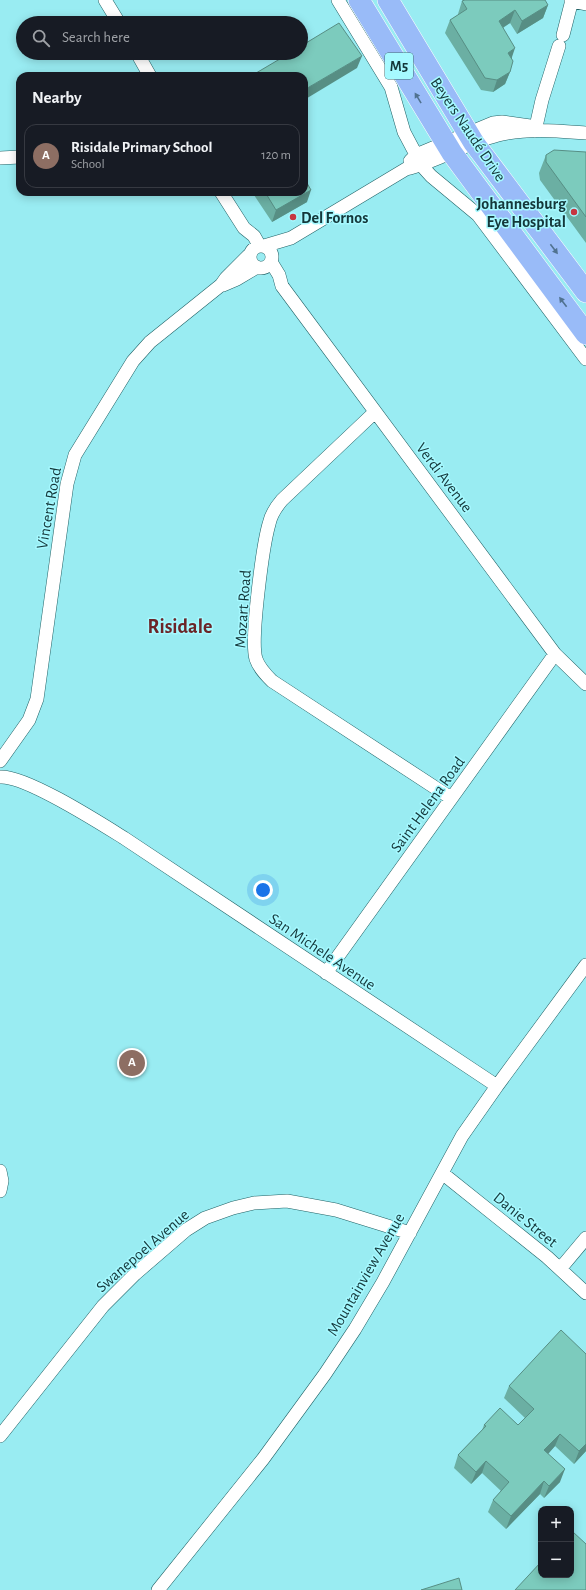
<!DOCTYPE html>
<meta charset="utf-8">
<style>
body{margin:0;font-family:"Alegreya Sans",sans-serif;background:#20242c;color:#f1f3f6}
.controls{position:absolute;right:12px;bottom:12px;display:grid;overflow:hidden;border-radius:8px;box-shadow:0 2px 10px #0003}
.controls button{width:36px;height:36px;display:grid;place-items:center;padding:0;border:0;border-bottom:1px solid #363941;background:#171b24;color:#f1f3f6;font:20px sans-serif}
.you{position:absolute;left:263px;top:890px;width:14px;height:14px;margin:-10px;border:3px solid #fff;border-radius:50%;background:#1a73e8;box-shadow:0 0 0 6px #1a73e833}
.badge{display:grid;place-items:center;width:26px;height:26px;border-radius:50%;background:#c63641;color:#fff;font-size:13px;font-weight:700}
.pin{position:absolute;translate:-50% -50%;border:2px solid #fff;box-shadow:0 1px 4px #0006}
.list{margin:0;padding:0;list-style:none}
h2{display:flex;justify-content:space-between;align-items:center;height:52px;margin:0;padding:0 16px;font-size:17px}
h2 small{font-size:13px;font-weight:400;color:#9ea1a6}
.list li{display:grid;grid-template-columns:26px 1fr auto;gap:12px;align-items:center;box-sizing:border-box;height:64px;margin:0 8px 8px;padding:0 8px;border:1px solid #363941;border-radius:12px}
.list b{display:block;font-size:15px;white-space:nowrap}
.list p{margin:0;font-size:13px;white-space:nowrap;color:#9ea1a6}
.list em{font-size:13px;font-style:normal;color:#9ea1a6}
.icon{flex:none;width:22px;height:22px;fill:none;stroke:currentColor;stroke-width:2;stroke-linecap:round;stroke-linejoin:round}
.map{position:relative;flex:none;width:586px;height:1590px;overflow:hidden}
.search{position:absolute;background:#171b24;box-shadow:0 2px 10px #0003;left:16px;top:16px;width:292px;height:44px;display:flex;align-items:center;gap:10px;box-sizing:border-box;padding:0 14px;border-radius:22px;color:#9ea1a6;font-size:15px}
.panel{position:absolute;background:#171b24;box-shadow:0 2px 10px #0003;left:16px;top:72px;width:292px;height:124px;border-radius:12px}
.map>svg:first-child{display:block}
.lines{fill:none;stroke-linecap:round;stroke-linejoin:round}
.minor-casing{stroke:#216266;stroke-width:14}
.primary-casing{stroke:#fff;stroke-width:22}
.minor{stroke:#fff;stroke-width:13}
.primary{stroke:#99bbf8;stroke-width:21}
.wall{fill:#6bafa3}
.shaded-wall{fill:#578e84}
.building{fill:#7ccbbd;stroke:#578e84}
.oneway{fill:#507290}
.poi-dot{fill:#c63641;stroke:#a6f9ff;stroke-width:1.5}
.labels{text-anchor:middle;stroke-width:3;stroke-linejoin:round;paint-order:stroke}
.shield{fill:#a6f9ff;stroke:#407175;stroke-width:1}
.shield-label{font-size:15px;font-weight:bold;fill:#14373a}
.street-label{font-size:16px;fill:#14373a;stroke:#a6f9ff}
.poi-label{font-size:16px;font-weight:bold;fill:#14373a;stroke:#a6f9ff;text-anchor:end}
.district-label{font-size:20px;font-weight:bold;fill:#6b2528;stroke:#a6f9ff}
</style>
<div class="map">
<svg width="586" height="1590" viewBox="0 0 586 1590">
<rect width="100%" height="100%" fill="#99ecf2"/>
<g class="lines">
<g class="minor-casing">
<path id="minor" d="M105,0L119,23
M338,0L391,87L404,132L422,166L431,176L478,215L586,359
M571,1L586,4
M563,35L572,0
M137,53L150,76
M535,131L542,100L559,46
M0,158L20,157
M410,161L416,155L493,123L502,122L530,126
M221,192L244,228L254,236L259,245
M250 257a11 11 0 1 1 22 0a11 11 0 1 1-22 0Z
M264,246L291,238L406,169C440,161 469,141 503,134C530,128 559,131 586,133
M271,262L279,275L282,286L555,654L586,684
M223,285L237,279L257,267
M375,412L282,500C276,507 271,514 269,524C263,545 250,640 256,659C259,668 266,675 272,681L451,798
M0,761L29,720L37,699L67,484L75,455L133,361L150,342L221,285L226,278L249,255
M0,777C25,775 100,823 124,838L497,1086
M326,973L555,654
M0,1171L2,1181L0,1191
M442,1173L547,1257L586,1293
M560,1269L586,1238
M0,1436L103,1306L135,1274L186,1230L205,1218L233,1208L254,1203L287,1201L336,1210L410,1233
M158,1590L263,1459L325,1374L355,1329L383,1282L462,1136L497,1086L586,965"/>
</g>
<g class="primary-casing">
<path id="primary" d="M359,0L452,153L586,334
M388,0L474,143L586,292"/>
</g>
<use href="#minor" class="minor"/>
<use href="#primary" class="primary"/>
</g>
<path class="wall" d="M462,1L548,5L543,18L517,34L510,23L503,28L512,58L510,72L505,84L493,92L481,90L445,33L450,20L458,15V14Z
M586,152V243L540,180L539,173L546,155Z
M252,192H304L307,202L272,222Z
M509,1386L586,1451L574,1464L555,1446L548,1454L560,1482L544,1498L540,1494L506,1529L488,1512L493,1500L501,1491L482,1473L471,1484L454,1468L458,1455L482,1430L484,1425H518L525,1418L504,1398Z"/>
<path class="shaded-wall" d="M548,5L543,18L517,34L522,21Z
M515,10L510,23L494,33L499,21Z
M515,48L511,60L508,53Z
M362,56L357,68L304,100V90Z
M510,72L505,84L493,92L497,80Z
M311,190L307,202L272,222L276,210Z
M560,1434L555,1446L540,1463L544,1450Z
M586,1444V1451L574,1464L579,1451Z
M486,1461L482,1473L471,1484L476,1472Z
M565,1469L560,1482L544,1498L549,1486Z
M544,1481L540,1494L506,1529L511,1516Z"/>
<path class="building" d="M465,0H545L548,5L522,21L515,10L499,21L515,48L508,53L513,61L510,72L497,80L485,78L450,20L467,9L462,1Z
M339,23L362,56L304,90V76H251L290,53H301V46Z
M554,150L586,152V217L546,162V155Z
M304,178L311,190L276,210L265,192H304Z
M561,1330L586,1354V1444L579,1451L560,1434L544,1450L565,1469L549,1486L544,1481L511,1516L493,1500L509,1482L486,1461L476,1472L458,1455L486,1426L484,1425L500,1408L518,1425L534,1409L509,1386Z
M573,1532L586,1544V1590H515L541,1562V1575H571V1534Z
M459,1578L462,1590H421Z"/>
<defs><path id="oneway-solid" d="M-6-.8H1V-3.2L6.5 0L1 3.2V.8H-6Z"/></defs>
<g class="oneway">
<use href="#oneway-solid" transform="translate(418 98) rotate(-121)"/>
<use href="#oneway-solid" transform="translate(554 249) rotate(53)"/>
<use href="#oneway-solid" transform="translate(563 302) rotate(-127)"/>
</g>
<g class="poi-dot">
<circle cx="574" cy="212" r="4"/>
<circle cx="293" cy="217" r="4"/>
</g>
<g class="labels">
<rect class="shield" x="385" y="53" width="28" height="26" rx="3"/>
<g class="shield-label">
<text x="399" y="71">M5</text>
</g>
<g class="street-label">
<text transform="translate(469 129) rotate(56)" y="6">Beyers Naudé Drive</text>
<text transform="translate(445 477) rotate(53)" y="6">Verdi Avenue</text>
<text transform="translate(48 508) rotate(-80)" y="6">Vincent Road</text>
<text transform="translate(242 609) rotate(-86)" y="6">Mozart Road</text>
<text transform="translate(427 804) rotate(-54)" y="6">Saint Helena Road</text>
<text transform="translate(323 951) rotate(34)" y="6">San Michele Avenue</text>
<text transform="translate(526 1219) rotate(39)" y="6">Danie Street</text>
<text transform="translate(142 1250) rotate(-41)" y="6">Swanepoel Avenue</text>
<text transform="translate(365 1274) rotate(-60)" y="6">Mountainview Avenue</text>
</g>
<g class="poi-label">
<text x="566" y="209">Johannesburg<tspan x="566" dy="18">Eye Hospital</tspan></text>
<text x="301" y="223" text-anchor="start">Del Fornos</text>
</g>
<g class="district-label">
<text x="180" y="633">Risidale</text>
</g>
</g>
</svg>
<div class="controls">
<button>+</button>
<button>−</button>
</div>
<div class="you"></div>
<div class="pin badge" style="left:132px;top:1063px;background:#8d6e63">A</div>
<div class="search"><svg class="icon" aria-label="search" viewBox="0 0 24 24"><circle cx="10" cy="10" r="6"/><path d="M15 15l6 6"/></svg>Search here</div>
<section class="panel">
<h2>Nearby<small></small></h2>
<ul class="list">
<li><span class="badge" style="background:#8d6e63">A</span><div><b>Risidale Primary School</b><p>School</p></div><em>120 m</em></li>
</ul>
</section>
</div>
